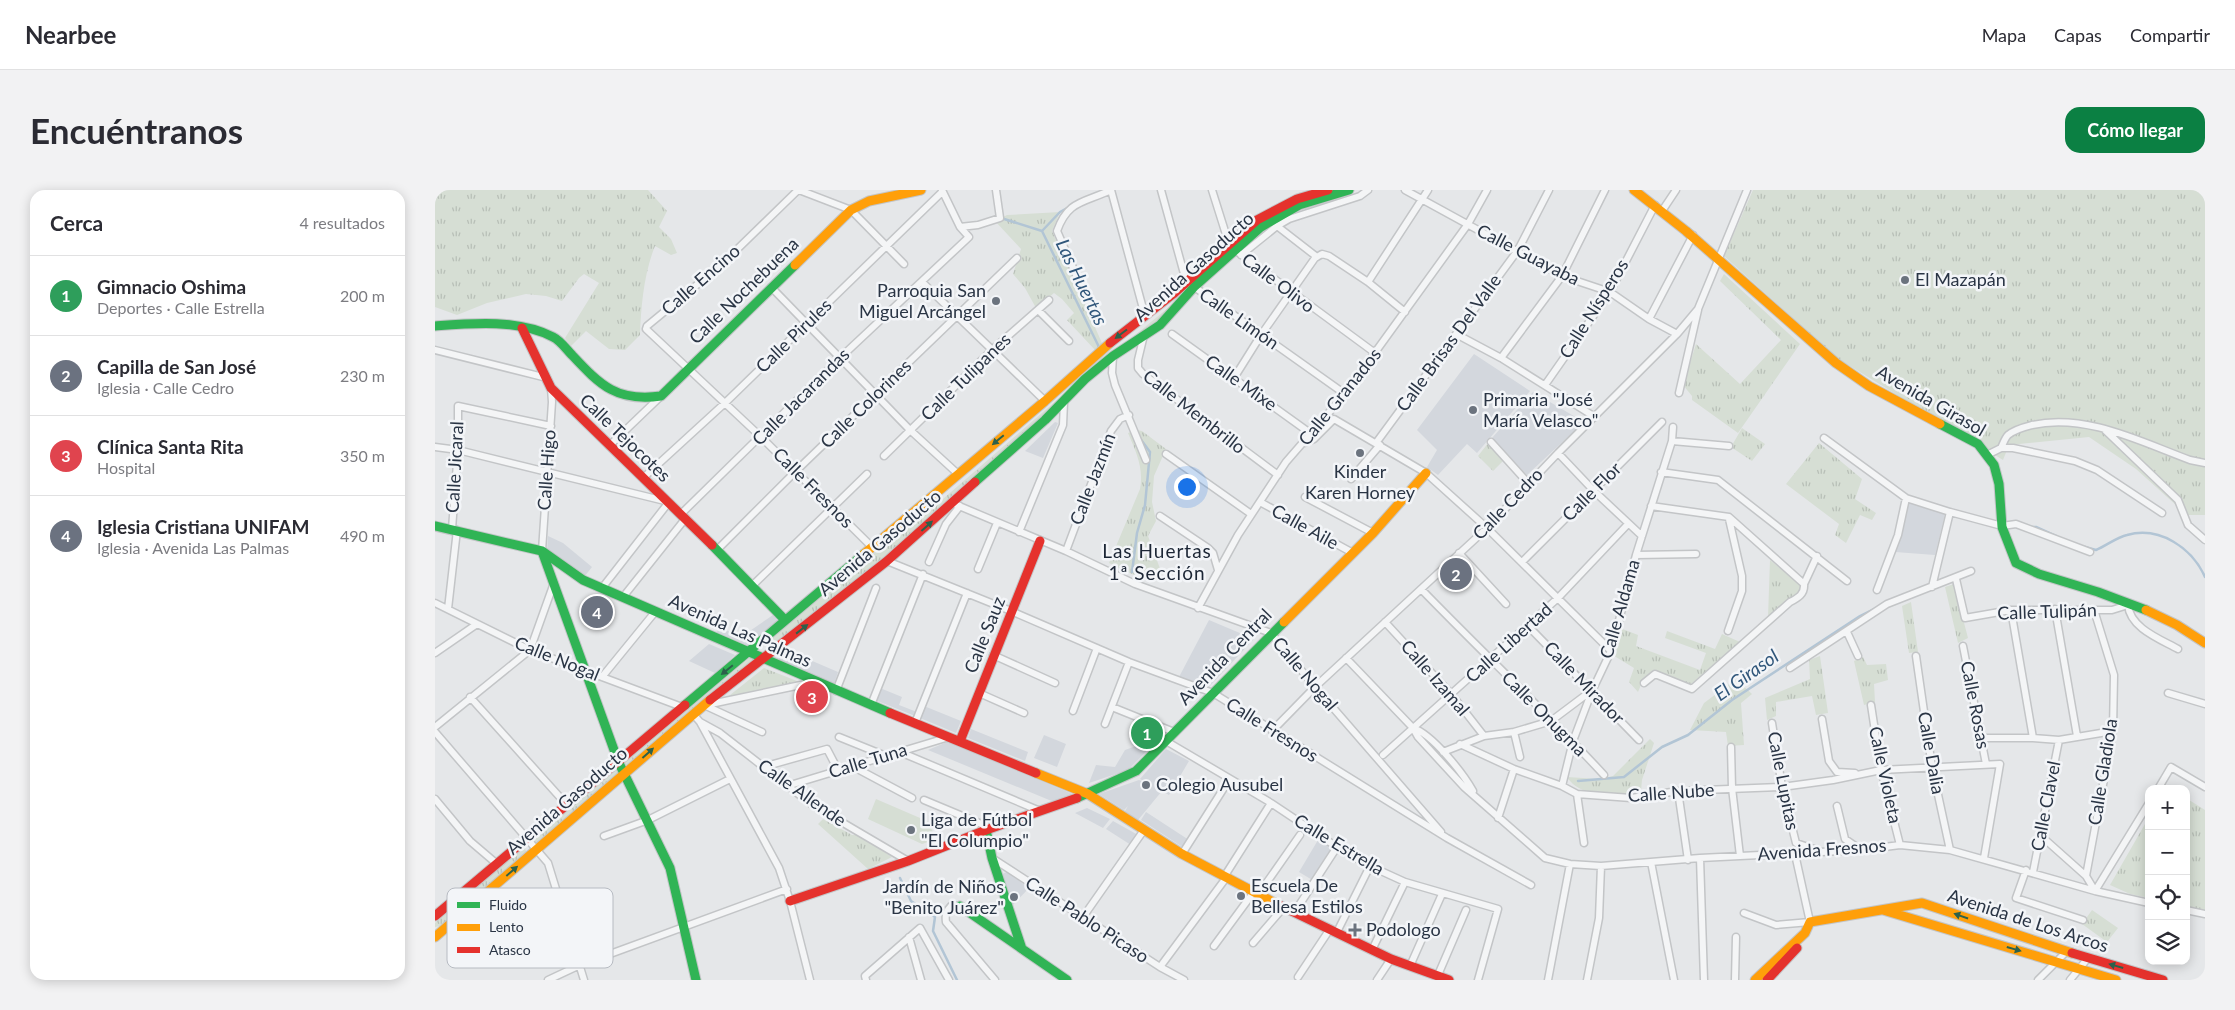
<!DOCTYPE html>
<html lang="es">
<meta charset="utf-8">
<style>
body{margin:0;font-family:Lato,sans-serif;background:#f2f2f3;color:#2b2b33}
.controls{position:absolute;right:15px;bottom:15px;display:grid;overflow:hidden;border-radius:10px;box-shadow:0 2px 12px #0003}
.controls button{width:45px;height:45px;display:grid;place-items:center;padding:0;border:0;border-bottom:1px solid #e1e1e2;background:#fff;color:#2b2b33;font:25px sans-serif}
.you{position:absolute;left:751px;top:296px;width:18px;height:18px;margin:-12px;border:4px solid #fff;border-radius:50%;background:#1a73e8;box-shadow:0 0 0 8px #1a73e833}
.badge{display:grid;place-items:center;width:32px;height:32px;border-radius:50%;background:#0b8043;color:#fff;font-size:16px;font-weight:700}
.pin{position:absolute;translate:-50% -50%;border:2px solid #fff;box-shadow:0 1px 5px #0006}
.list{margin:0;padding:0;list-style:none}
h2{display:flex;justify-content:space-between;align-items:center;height:65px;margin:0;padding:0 20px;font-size:21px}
h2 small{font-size:16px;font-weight:400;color:#7c7c81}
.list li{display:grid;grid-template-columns:32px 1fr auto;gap:15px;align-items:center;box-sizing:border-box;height:80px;padding:0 20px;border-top:1px solid #e1e1e2}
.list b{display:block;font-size:19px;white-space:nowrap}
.list p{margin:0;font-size:16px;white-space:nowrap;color:#7c7c81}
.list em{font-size:16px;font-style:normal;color:#7c7c81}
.icon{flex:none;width:28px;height:28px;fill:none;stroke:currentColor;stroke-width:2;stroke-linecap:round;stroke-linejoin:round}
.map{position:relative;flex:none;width:1770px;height:790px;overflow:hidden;border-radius:15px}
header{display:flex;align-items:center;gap:30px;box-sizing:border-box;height:70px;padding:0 25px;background:#fff;border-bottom:1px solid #e1e1e2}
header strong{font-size:24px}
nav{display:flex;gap:28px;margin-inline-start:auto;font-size:18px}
.intro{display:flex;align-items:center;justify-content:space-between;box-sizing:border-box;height:120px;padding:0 30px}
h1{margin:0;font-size:35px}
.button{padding:12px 22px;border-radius:15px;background:#0b8043;color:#fff;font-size:18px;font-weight:700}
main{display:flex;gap:30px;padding:0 30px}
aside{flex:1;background:#fff;border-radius:15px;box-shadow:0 2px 12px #0003}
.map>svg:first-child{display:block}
.built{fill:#d3d7dd}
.grass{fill:url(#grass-tufts)}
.garden{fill:#d6ded4}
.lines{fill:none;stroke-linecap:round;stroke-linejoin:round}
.stream{stroke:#b2c5d5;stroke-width:2.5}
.street-casing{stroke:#c3c5c7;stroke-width:9}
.fast-casing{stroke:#c3c5c7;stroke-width:11}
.slow-casing{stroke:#c3c5c7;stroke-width:11}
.jam-casing{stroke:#c3c5c7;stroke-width:11}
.street{stroke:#f4f5f6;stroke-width:6}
.fast{stroke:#30b455;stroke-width:9}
.slow{stroke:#ff9f0a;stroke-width:9}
.jam{stroke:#e5322d;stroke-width:9}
.oneway{fill:#2c614b}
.poi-dot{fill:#6b737e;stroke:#f3f5f8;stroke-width:2}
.labels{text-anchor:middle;stroke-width:5;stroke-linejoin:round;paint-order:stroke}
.street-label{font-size:18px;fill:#2a3545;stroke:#f3f5f8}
.poi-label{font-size:18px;fill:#2a3545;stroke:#f3f5f8;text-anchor:start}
.water-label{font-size:19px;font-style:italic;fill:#31577b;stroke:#f3f5f8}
.neighbourhood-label{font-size:19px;letter-spacing:1px;fill:#1c2635;stroke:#f3f5f8}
.key{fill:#f3f5f8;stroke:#b7bbc2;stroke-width:1}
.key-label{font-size:14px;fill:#2a3545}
</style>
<header>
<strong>Nearbee</strong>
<nav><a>Mapa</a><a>Capas</a><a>Compartir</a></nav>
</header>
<div class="intro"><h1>Encuéntranos</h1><a class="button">Cómo llegar</a></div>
<main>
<aside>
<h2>Cerca<small>4 resultados</small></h2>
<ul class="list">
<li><span class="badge" style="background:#2e9e5b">1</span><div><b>Gimnacio Oshima</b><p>Deportes · Calle Estrella</p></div><em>200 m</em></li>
<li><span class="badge" style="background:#6b7280">2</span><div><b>Capilla de San José</b><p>Iglesia · Calle Cedro</p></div><em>230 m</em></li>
<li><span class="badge" style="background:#e0444e">3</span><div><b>Clínica Santa Rita</b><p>Hospital</p></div><em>350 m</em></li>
<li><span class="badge" style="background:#6b7280">4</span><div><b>Iglesia Cristiana UNIFAM</b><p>Iglesia · Avenida Las Palmas</p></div><em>490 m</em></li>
</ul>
</aside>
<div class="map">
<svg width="1770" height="790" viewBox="0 0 1770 790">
<defs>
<pattern id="grass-tufts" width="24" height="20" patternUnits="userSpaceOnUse" patternTransform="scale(1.25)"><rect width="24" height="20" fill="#d6ded4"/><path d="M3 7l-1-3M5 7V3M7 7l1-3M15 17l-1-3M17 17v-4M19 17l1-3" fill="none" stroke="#b8bfb7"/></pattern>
</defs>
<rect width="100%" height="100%" fill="#e5e7e9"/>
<path class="built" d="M1039,164L1095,201L1042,263L1032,254L1003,285L992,277L1002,260L982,240Z
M1098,202L1149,232L1092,285L1057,248Z
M620,232L623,233L608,268L590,261Z
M1474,313L1510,324L1500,365L1460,362Z
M113,346L128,353L157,377L149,387L112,363Z
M338,425L345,434L314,456L281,442L286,438L306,447Z
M774,430L819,449L772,499L744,487Z
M274,454L300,465L280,483L254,471Z
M354,461L403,482L399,494L343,469Z
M445,498L467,507L464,515L482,522L480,526L440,510Z
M489,516L526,531L521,543L485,528Z
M536,539L593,562L590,571L533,548Z
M720,539L730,543L693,580L654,593L661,575L680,577L690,560L715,551Z
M609,545L631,554L622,577L599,568Z
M512,552L640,605L619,612L493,560Z
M731,559L754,571L734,605L727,601L703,630L690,621L693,616L689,620L664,604L704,590L715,594L705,589Z
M652,618L675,629L668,638L640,623Z
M711,622L754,650L749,658L706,630Z
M678,631L703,645L696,655L671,639Z
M883,650L898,659L879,691L864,682Z
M572,682L594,698L576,717L567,684Z"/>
<path class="grass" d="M0,0H213L232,21L224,37L236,49L242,63L236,65L220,56C209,83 206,116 205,145L190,160L174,159L151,141L136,156L130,148L164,93L149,84L144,88L127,111L111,106L91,104L52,113L22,125L0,117Z
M1318,0H1770V325H1752L1701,279L1654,247L1574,255L1568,270L1402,168L1289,66Z
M625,22L617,41L667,153L660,160L632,130L639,123L627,109L619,103L601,118L590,98L578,84L586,59L560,31L572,25Z
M1289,84L1365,154L1303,243L1257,210V206L1248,195L1261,154L1305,194L1346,150L1285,91Z
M745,108L724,135L662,179L616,223L466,353L342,453L337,448L445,358L508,309L630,203Z
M1307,238L1330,254L1317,271L1296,257Z
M702,240L707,241L731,259L719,286L717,312L721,331L713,346L727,384L725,389L699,385L674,373L705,299C709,278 701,262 693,243Z
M1054,252L1069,270L1058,281L1043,266Z
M1384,253L1427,289L1420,309L1441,323L1437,330L1425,325L1411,353L1400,345L1404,334L1351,294Z
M1335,370L1367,396L1365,405L1333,427Z
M1519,394L1533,448L1523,453L1510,397Z
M1476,412L1483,462L1474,463L1467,416Z
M1185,438L1203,445L1201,456L1265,480L1271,463L1230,448L1232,441L1280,459L1287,444L1305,452L1255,495L1217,481L1208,490L1203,502L1194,492L1199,478L1176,464Z
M1385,466L1393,523L1381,525L1377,506L1341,512V526L1332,530L1330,508L1375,489L1374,470Z
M316,467L321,471L191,578L189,572Z
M1428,467L1432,475L1451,474L1453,490L1439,494L1440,512L1429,515L1419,471Z
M329,478L367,493L290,509Z
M1301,489L1317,504L1306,513L1309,555L1293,556L1291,542L1255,540L1269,513Z
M1215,549L1219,553L1207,590L1206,601C1183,606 1146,609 1132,587L1164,589L1178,586Z
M182,579L184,585L102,655L97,650Z
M1751,608L1770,620V721L1751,716Z
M1714,627V708L1695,704L1675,695Z
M388,629L417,645H423L457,667L433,679L383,634Z
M86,658H90L92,664L10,735L0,737V733Z
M1657,720L1683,738L1672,752L1647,734Z"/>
<path class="garden" d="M441,609L492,631L502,649L487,654L433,629Z"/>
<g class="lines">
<path class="stream" d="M566,28L607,41L663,155
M607,41L625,22L634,17
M1596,337H1601L1621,346
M1650,357L1661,360C1671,356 1682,347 1692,345C1725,336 1757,358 1770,387
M697,382L702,343L710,315L715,262L704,247
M1143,591L1189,587L1227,557L1253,545L1297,510L1425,426L1441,418
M465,688L476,711L500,727L498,741L522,790"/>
<g class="street-casing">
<path id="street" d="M363,0L286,75L212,136L211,139L326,247L437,357
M364,0L416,20L469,74
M676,0L710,126
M726,0L751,91L910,204
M777,0L794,54L800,60L940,163
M970,0L1127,86L1175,102L1214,129L1242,144
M1227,21L1241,0
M842,36L882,67
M525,37L543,35L565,28L561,0
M806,65L842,36L854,29L925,6L933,0
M487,92L610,211
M933,92L993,0
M336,97L475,240L523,284
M649,103L622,41C633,10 649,13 676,0
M604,121L634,151
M1214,129L1258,45
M737,144L875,243
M1021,144L1066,168L1160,227
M709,145L703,170V178L708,184L843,285
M0,160L112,188
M678,166L677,183L680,195L711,270
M1066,168L1127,86L1170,0
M799,188L826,145L880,68L887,64L894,66L933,92L970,122
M1110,195L1175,102L1220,15
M1244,203L1263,120
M1670,240L1743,310L1753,335L1770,350
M1389,248L1471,308L1515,322L1567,336L1581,334L1655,362
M1237,251L1294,256
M1056,252L1093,293
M869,253L879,249L899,229L991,283L1052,338L1176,461
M941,253L1083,60L1114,0
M174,256L225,207
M0,257L23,260L234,312L167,398
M1566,258C1568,254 1570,248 1573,245C1580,239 1589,237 1597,235C1651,223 1706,252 1755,270L1770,273
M1123,263L1159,301L1207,346
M731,264L816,324
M1554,264L1566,258H1578L1640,271L1662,280L1727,323
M449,266L557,160L614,110
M1226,282L1283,290L1412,391
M208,288L290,213L507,2
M916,289L945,255
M870,307L938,343
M825,312L916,362
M517,313L631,361L700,394L836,443L880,497L1006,642
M246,324L405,168L534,47L525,37L507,0
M725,326L773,358L778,363L783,380
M17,339L23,260V216L116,236
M584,342L628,235L629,212
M282,360L361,281L582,68
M107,361L117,212L116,198
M631,361L676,241L685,229L694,225
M1024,363L1071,414
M1201,365L1261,364
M452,371L576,421L694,472L778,503L1012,648L1096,695
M494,372L511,334L525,316
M1087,372L1227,232
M543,379L562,333
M1521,389L1530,428L1576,420H1677L1693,415C1695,438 1725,449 1743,459
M1369,394L1382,366
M318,395L432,284
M1497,397L1515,322
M986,399C1046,461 1110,521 1169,585
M1442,400L1463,345L1471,308
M188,407L250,329
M0,413L95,460L247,517
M763,418L803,345L851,272L910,204L1033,34L1052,0
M13,419L22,340
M1620,419L1642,546
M1576,420L1598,548
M950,432L1017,505L1049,546
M1093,436L1204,550
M1293,441L1307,401V386L1294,329
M1412,442L1423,466
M1528,456L1551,574
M0,463L42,434
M558,465L620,493
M1481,466L1497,577L1515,660
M911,468L978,538L983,547L1029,597L1110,668L1135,674L1166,676L1265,668L1426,660L1465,655L1515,660L1660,701L1714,713
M1355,478L1452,414L1536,381
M167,487L220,422
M1209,493L1220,484L1257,499L1355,412C1363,408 1370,404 1369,394L1294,327L1216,316
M401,501L441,398
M544,503L589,523
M1733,503L1770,514
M35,507L131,614
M269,515L327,542
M271,515L380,492
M436,515L488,384
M1436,515L1446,580L1465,655
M677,517L739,542
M638,521L662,458
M258,524L265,532L344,678L355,711L375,790
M1387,529L1394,571L1402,582L1420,583
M265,532L285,543L376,614L473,671
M480,533L532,403
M1337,533L1347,597L1361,653L1382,660
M670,534L694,472
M0,537L95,460L119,393
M978,538C997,544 1028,583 1038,601
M837,541L880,497L1052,338L1123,263L1242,144L1263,119L1312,0
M0,542L113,673L149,790
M1079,542L1085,567
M404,547L451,566
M1547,548H1598L1624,550L1678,541
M731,551L836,613L902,657L935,676L970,692L1063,719L1043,790
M1025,554L1079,579L1127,596L1142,604L1196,608L1243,601L1347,597L1398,590L1446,580L1565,574L1549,668
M1296,557L1297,598L1305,666
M465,562L605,621
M1008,562L1049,546L1079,542L1116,531L1156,501
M948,565L1123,408L1193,334
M417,576L477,608
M328,577L392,559L403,580
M352,596L514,547
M1127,596L1138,551L1157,501L1176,461L1201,365L1237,251L1238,237
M1723,599L1736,577L1770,597
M1243,601L1253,670
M1142,604L1149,653
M0,609L35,651L62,674
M489,610L556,638
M1402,616L1410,649L1426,660
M1063,628L1079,579
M1605,645L1651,686L1660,701
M169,646L213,630L295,589
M747,664L794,590
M557,668L725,777L749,790
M1265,668L1269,790
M1216,672L1239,790
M1591,680L1581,708L1648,730
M1598,682L1624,550
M1651,686L1678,541L1679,485L1659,420
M789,687L836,613
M1660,701L1714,613
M823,705L865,645
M525,716H516C511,721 510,725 511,732L560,790
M1751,720L1770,724
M859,723L902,657
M1309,723L1341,735L1375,732L1360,664
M648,727L709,640
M902,742L935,676
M474,747L486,790
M818,753L848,718
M779,756L818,703
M937,760L970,692
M975,776L1007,704
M725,777L791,688
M1003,785L1031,720
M863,787L895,739
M113,790L145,775L352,699
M431,790L430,786L485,738L514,790
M942,790L956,769
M1113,790L1135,674
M1152,790L1164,728L1166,676
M1300,790L1301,747
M1603,790L1632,761
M1635,790L1653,768"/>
</g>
<g class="fast-casing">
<path id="fast" d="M0,136C38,133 83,129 118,147C126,151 131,159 137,165C166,196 182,212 226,206L360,75
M1505,234L1543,254L1559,275L1564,294L1567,337L1581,373L1604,384L1663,402L1711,420
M540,292L610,230L650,189L678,166L725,135L759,97L826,37L864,15L914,0
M0,336L107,361L148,390L455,523
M277,355L350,430
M108,364L183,571L235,678L261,790
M250,515L429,364
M642,608L701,581L849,432
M551,640L557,668L587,759
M525,716L632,790"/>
</g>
<g class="slow-casing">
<path id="slow" d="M1199,0L1251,41L1401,173L1434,196L1505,234
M360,75L416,20L434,11L486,0
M429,364L610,211L675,153
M1711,420L1742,435L1770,453
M849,432L938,343L991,283
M601,583L653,604L747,664L840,713
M1448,720L1681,790
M0,747L275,510
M1320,790L1370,743L1375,732L1487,713L1637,763"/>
</g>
<g class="jam-casing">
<path id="jam" d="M87,138L116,198L277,355
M675,153L738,104L822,30L862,9L893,0
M275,510L452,371L540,292
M455,523L601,583
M525,551L605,351
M355,711L473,671L551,640L642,608
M840,713L956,769L1014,790
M0,726L250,515
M1637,763L1728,790
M1332,790L1362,758"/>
</g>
<use href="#street" class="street"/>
<use href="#fast" class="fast"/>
<use href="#slow" class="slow"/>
<use href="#jam" class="jam"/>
</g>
<defs><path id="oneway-solid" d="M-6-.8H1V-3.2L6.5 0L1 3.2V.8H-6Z" transform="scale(1.25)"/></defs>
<g class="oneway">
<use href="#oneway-solid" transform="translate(686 144) rotate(143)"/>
<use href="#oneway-solid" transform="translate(563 250) rotate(140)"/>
<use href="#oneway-solid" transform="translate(492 336) rotate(-42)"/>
<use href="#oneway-solid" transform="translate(367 439) rotate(-38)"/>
<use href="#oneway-solid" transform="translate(292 480) rotate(141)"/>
<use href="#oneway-solid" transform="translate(213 563) rotate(-42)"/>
<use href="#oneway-solid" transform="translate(77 681) rotate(-41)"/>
<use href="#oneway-solid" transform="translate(1526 726) rotate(-161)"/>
<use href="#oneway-solid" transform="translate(1579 759) rotate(16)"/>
<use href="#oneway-solid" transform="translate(1681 776) rotate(-164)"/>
</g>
<g class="poi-dot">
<circle cx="1470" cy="90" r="5"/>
<circle cx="561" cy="111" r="5"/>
<circle cx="1038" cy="220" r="5"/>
<circle cx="925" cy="263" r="5"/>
<circle cx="711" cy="595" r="5"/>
<circle cx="476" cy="640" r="5"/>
<circle cx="806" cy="706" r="5"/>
<circle cx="579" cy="707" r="5"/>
<path d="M917.5 732.5h5v5h5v5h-5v5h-5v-5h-5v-5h5z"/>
</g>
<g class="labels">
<g class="street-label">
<text transform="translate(1093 65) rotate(27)" y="6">Calle Guayaba</text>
<text transform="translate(759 77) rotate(-42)" y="6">Avenida Gasoducto</text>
<text transform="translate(266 90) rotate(-41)" y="6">Calle Encino</text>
<text transform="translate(843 93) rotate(37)" y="6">Calle Olivo</text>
<text transform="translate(309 101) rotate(-44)" y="6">Calle Nochebuena</text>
<text transform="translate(1159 119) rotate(-58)" y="6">Calle Nísperos</text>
<text transform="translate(804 129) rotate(35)" y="6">Calle Limón</text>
<text transform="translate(359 146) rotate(-44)" y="6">Calle Pirules</text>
<text transform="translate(1014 153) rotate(-54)" y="6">Calle Brisas Del Valle</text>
<text transform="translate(531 187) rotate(-44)" y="6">Calle Tulipanes</text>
<text transform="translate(806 193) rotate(35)" y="6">Calle Mixe</text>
<text transform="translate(366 207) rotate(-45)" y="6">Calle Jacarandas</text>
<text transform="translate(905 207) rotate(-51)" y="6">Calle Granados</text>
<text transform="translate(1496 211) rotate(30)" y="6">Avenida Girasol</text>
<text transform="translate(431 214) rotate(-44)" y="6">Calle Colorines</text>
<text transform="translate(759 222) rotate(38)" y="6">Calle Membrillo</text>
<text transform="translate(190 248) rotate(44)" y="6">Calle Tejocotes</text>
<text transform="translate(20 277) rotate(-87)" y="6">Calle Jicaral</text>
<text transform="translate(112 280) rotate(-86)" y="6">Calle Higo</text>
<text transform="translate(658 289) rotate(-69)" y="6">Calle Jazmín</text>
<text transform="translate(378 298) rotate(45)" y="6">Calle Fresnos</text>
<text transform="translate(1157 302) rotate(-45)" y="6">Calle Flor</text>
<text transform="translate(1073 314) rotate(-46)" y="6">Calle Cedro</text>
<text transform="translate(870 337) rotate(29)" y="6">Calle Aile</text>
<text transform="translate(445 353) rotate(-40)" y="6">Avenida Gasoducto</text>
<text transform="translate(1185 419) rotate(-74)" y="6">Calle Aldama</text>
<text transform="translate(1612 422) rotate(-2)" y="6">Calle Tulipán</text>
<text transform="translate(305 441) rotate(24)" y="6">Avenida Las Palmas</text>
<text transform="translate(550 445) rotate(-68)" y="6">Calle Sauz</text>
<text transform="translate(1074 453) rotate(-42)" y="6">Calle Libertad</text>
<text transform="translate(790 467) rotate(-46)" y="6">Avenida Central</text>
<text transform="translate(122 469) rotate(22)" y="6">Calle Nogal</text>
<text transform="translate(870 484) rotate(50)" y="6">Calle Nogal</text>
<text transform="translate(1000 488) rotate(49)" y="6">Calle Izamal</text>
<text transform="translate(1149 493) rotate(46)" y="6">Calle Mirador</text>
<text transform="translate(1540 515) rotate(79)" y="6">Calle Rosas</text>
<text transform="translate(1109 524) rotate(45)" y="6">Calle Onugma</text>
<text transform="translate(837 540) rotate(32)" y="6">Calle Fresnos</text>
<text transform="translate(1496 563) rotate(80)" y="6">Calle Dalia</text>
<text transform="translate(433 571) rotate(-17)" y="6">Calle Tuna</text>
<text transform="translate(1668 582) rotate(-81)" y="6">Calle Gladiola</text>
<text transform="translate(1450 585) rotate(78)" y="6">Calle Violeta</text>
<text transform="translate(1348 591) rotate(79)" y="6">Calle Lupitas</text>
<text transform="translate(367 603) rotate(35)" y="6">Calle Allende</text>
<text transform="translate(1236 603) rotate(-4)" y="6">Calle Nube</text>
<text transform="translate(132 611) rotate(-41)" y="6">Avenida Gasoducto</text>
<text transform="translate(1611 616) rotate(-79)" y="6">Calle Clavel</text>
<text transform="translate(904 655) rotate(31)" y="6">Calle Estrella</text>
<text transform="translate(1387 660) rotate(-4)" y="6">Avenida Fresnos</text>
<text transform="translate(652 730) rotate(33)" y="6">Calle Pablo Picaso</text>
<text transform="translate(1593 731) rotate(18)" y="6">Avenida de Los Arcos</text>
</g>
<g class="poi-label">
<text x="1480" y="96">El Mazapán</text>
<text x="551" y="107" text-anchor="end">Parroquia San<tspan x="551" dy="21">Miguel Arcángel</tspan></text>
<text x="1048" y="216">Primaria "José<tspan x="1048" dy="21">María Velasco"</tspan></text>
<text x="925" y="288" text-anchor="middle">Kinder<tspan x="925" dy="21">Karen Horney</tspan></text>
<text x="721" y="601">Colegio Ausubel</text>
<text x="486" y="636">Liga de Fútbol<tspan x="486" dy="21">"El Columpio"</tspan></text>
<text x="816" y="702">Escuela De<tspan x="816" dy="21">Bellesa Estilos</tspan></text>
<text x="569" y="703" text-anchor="end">Jardín de Niños<tspan x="569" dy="21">"Benito Juárez"</tspan></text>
<text x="931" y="746">Podologo</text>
</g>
<g class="water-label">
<text transform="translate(647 92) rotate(64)" y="7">Las Huertas</text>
<text transform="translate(1311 485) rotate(-35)" y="7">El Girasol</text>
</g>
<g class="neighbourhood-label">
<text x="722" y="368">Las Huertas<tspan x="722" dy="22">1ª Sección</tspan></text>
</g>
</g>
<rect x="12" y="698" width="166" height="80" rx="8" class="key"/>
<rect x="22" y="712" width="23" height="6" fill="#30b455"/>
<rect x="22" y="734" width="23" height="7" fill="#ff9f0a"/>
<rect x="22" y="757" width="23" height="6" fill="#e5322d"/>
<g class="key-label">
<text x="54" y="720">Fluido</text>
<text x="54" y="742">Lento</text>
<text x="54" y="765">Atasco</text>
</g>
</svg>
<div class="controls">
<button>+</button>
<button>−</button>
<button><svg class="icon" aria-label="locate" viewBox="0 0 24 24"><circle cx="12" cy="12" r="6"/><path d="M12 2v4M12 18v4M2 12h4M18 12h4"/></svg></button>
<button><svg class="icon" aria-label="layers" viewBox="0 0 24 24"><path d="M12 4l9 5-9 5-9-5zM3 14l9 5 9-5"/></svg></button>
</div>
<div class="you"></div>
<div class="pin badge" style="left:712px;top:543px;background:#2e9e5b">1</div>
<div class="pin badge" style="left:1021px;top:384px;background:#6b7280">2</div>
<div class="pin badge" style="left:377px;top:507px;background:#e0444e">3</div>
<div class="pin badge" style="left:162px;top:422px;background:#6b7280">4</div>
</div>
</main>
